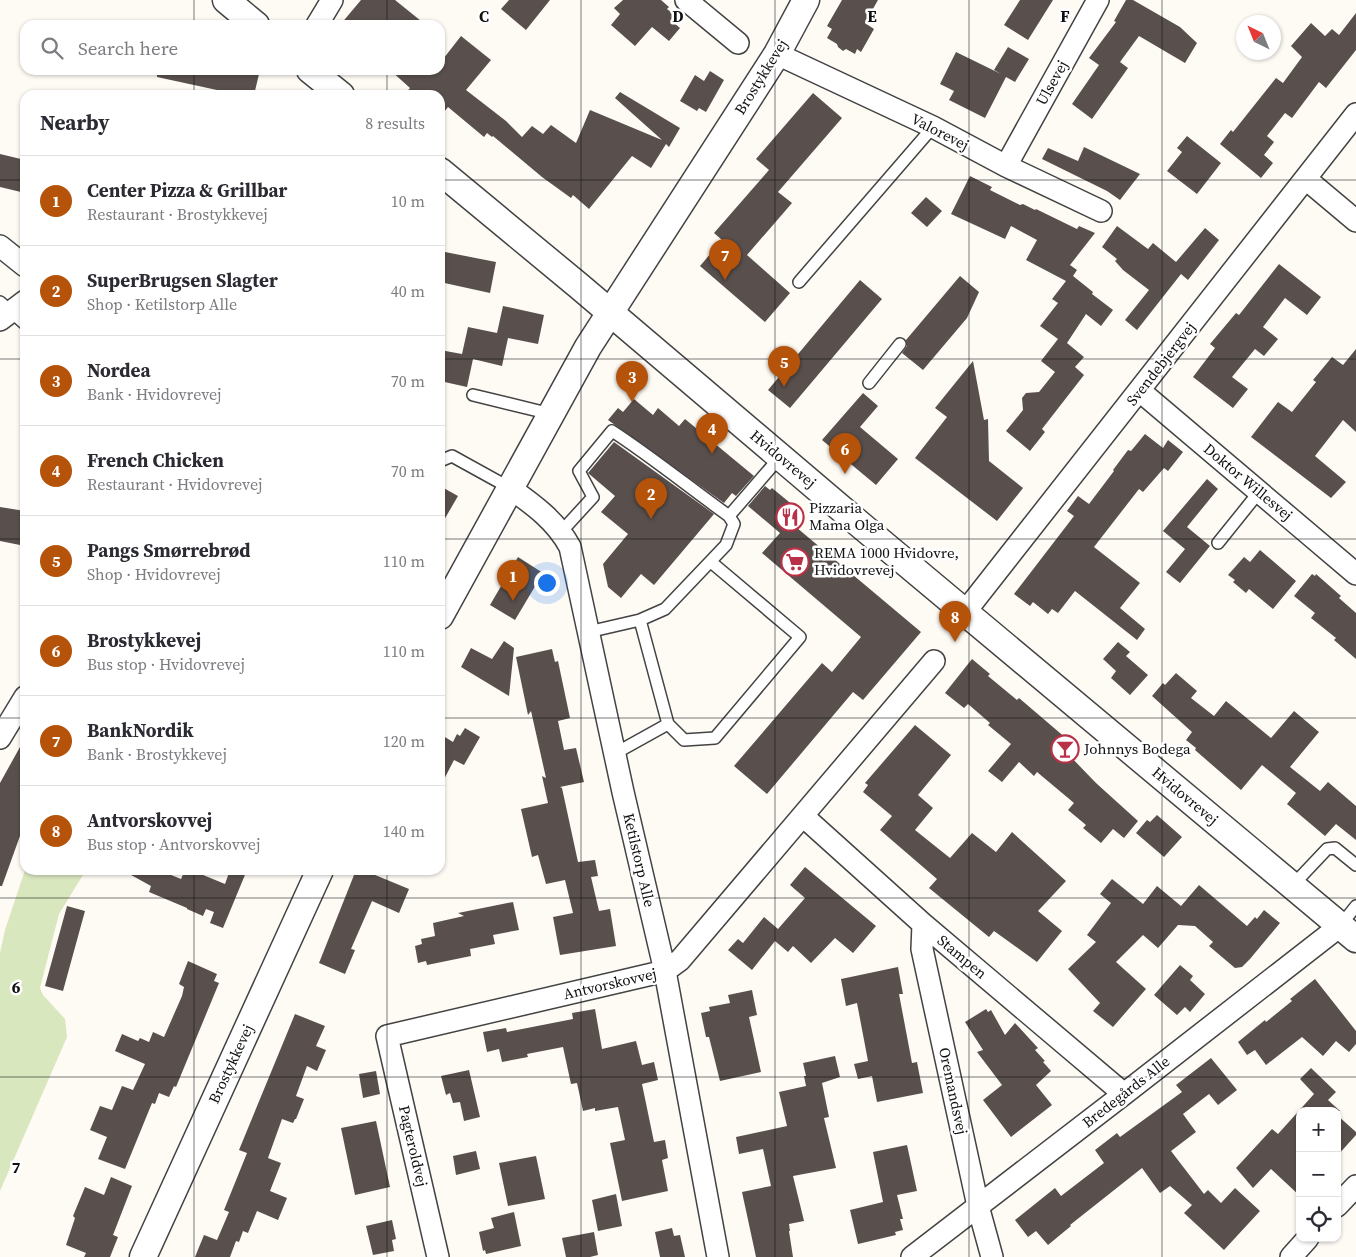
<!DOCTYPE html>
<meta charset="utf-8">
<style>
body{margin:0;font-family:"Source Serif 4",serif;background:#f2f2f3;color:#2b2b33}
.controls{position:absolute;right:15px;bottom:15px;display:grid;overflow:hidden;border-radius:10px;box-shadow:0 1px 4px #0004}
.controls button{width:45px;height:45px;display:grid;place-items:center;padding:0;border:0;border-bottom:1px solid #e1e1e2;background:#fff;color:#2b2b33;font:25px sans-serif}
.compass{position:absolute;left:1236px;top:15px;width:45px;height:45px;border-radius:50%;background:#fff;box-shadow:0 1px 4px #0004;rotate:317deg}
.you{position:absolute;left:546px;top:582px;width:18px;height:18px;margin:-12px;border:4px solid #fff;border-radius:50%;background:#1a73e8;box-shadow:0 0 0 8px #1a73e833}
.badge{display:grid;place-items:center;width:32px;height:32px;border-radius:50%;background:#b45309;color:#fff;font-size:16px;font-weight:700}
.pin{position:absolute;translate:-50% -41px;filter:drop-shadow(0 1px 2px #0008)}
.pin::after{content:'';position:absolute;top:26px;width:18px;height:15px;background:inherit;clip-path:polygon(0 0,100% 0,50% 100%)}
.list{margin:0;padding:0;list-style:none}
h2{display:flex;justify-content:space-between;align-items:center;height:65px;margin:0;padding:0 20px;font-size:21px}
h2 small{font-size:16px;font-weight:400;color:#7c7c81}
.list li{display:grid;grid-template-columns:32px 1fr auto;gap:15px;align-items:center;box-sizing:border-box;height:90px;padding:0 20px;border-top:1px solid #e1e1e2}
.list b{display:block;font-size:19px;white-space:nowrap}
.list p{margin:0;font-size:16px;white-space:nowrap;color:#7c7c81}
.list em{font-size:16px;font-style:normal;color:#7c7c81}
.icon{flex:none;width:28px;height:28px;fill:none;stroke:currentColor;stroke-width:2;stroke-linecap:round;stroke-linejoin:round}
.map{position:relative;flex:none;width:1356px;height:1257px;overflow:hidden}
.search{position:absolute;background:#fff;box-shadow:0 1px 4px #0004;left:20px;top:20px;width:425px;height:55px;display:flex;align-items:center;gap:12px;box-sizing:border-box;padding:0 18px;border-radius:15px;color:#7c7c81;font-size:19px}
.panel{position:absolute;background:#fff;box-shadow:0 1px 4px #0004;left:20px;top:90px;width:425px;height:785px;border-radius:15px}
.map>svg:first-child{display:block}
.green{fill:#d9e7bf}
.building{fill:#59504d}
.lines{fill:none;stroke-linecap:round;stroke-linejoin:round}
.service-casing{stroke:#434343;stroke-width:14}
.minor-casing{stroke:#434343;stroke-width:24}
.tertiary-casing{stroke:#434343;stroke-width:29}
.service{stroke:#fff;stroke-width:11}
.minor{stroke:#fff;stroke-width:21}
.tertiary{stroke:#fff;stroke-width:26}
.grid{fill:none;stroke:#101010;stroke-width:1;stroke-opacity:0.55}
.labels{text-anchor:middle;stroke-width:5;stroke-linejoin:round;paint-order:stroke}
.street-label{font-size:15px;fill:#101010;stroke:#fff}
.poi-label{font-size:15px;fill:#101010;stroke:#fff;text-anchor:start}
.grid-label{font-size:16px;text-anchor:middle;font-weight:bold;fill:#101010;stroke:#fff;stroke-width:5;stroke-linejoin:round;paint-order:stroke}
</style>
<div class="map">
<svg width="1356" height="1257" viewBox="0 0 1356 1257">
<rect width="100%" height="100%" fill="#fefbf5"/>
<path class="green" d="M25,870H86L59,914L40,988L43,995L65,1019L67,1037L0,1191V953L5,930Z"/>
<path class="building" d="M361,0H395L426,25H340Z
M509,0H550L526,30L501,9Z
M623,0H661L669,7L667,9L677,17L673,22L680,28L669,41L652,27L635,46L611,25L620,14L614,8Z
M842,0H878L865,23L874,29L861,52L857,49L855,54L846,49L843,51L838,47L837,44L827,38L832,29L827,26Z
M1020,0H1053L1028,40L1004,25Z
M1126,0H1133L1180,27L1197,43L1185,63L1139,36L1120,62L1128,68L1092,119L1072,104L1099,65L1089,58L1116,22L1114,21Z
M1356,13V50L1326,88L1319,82L1292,118L1285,113L1267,136L1274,142L1264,155L1273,163L1261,178L1220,144L1231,130L1233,132L1276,78L1283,83L1302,57L1291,46L1311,23L1325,36L1332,29L1339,35Z
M461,36L491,60L466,90L506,121L522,137L532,126L543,134L551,125L576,143L590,110L662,140L615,98L620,92L680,128L669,147L666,144L651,168L632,156L589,209L573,195L571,198L542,177L493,136L492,137L487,133L484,137L448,107L440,117V95H404L410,88L390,70H440V63Z
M1008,47L1029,59L1015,82L1006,77L985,118L949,100L954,91L940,84L956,52L1001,74L994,70Z
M157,70H260L254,95H240L157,77Z
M710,71L724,80L706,112L699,108L697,111L680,101L695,75L704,81Z
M813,93L842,118L778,192L792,203L747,255L790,293L765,322L700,266L722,240L714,233L769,170L756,159Z
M1187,136L1221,163L1197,194L1167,171L1182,152L1177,148Z
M1084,147L1140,174L1120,200L1107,191L1042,159L1048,148L1078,161Z
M0,154L25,160V193L0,187Z
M970,176L992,187L990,190L1020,205L1023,204L1035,210L1036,209L1077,229L1079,226L1095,233L1070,265L1077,270L1073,276L1093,292L1092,294L1113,310L1101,326L1086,314L1067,343L1084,357L1075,367L1084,375L1042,429L1045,432L1030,451L1006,431L1023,410L1022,398L1026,393L1039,392L1055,372L1041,361L1058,339L1040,326L1058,303L1052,299L1066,281L1026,260L1037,240L1011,226L1005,239L951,214Z
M926,197L942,211L927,227L911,213Z
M1117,226L1148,249L1153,243L1176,262L1205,228L1219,240L1188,280L1181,274L1137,330L1125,320L1149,290L1123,270L1115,261L1117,259L1102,247Z
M440,251L496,262L490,293L440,282Z
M1279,264L1321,297L1307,315L1285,298L1263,327L1278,339L1264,356L1255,349L1232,377L1248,389L1233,408L1193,377L1215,348L1210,344L1236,313L1239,315Z
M960,276L979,292L967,318L923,370L902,353L907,346L906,340Z
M860,280L882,299L790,408L768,390Z
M503,306L544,315L538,344L508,338L502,366L473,359L467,387L440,381V350L462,354L468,327L497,333Z
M1356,349V432L1343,420L1315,456L1346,482L1331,498L1251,437L1278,402L1292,412L1316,382L1313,380L1332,357L1343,365Z
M973,361L984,420L988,419L989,461L1023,488L997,521L915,458L947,417L935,408Z
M863,393L878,406L860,427L898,459L876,485L822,440Z
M634,399L653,415L658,408L679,426L685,419L754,476L736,496L732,493L724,503L608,420L618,408L623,412Z
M1145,434L1163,448L1168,440L1183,452L1168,471L1164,468L1143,492L1139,489L1094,547L1140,583L1120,608L1145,629L1137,640L1075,591L1058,613L1052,609L1048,614L1033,602L1030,606L1014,594L1074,516L1067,511L1078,496L1089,504L1114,471L1113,470L1128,450L1131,451Z
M614,442L714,514L654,585L641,574L621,598L608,587L603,564L628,534L601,512L615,496L588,473Z
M1207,479L1218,489L1187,527L1210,546L1180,583L1166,572L1185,549L1163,531Z
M440,486L458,496L440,527Z
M765,486L770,490L772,488L800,511L790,522L921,632L863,700L853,692L767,794L734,766L822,663L832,672L861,637L762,553L780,533L748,506Z
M0,507L25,511V546L0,541Z
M1260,550L1296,581L1273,609L1249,589L1246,593L1233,582L1235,580L1228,575L1244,557L1250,562Z
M518,557L543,573L515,620L490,605Z
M1312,574L1315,576L1316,574L1341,596L1339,598L1356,613V659L1334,640L1336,638L1311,618L1315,613L1294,596Z
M504,641L514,648L509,696L461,667L471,648L492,659Z
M1118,642L1130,652L1126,656L1148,675L1130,695L1111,678L1116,671L1103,659Z
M552,649L555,662L558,661L570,718L558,721L564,750L576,748L584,782L560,787L562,788L578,862L595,860L598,876L591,877L599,911L610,909L616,946L560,955L553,917L573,913L565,880L546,884L538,855L532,857L521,809L548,803L542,776L546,778L531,711L528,715L516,657Z
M972,659L990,674L988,676L1017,700L1019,698L1074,745L1067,753L1096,783L1138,821L1124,838L1113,829L1101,843L1083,828L1086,825L1068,810L1074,803L1037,772L1034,776L1019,762L1002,782L988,771L1011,744L988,725L990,723L968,704L964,708L945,693Z
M1176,673L1197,691L1191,698L1214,716L1226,701L1271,738L1294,711L1319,732L1290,767L1320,791L1328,782L1356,806V840L1336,824L1325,836L1287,804L1296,793L1262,765L1241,790L1195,750L1196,748L1186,740L1192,732L1152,696L1163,683L1165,685Z
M915,725L951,755L918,795L933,808L915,830L950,858L972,833L996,852L1012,832L1066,881L1038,911L1062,931L1037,962L994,931L989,937L929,888L937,879L880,830L892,816L863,792L868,785L865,783Z
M465,728L480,737L464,765L454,760L440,787V734L453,742L457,734L460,736Z
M25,738V822L2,886H0V783Z
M1157,815L1182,837L1164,857L1136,833L1147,820L1150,822Z
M805,867L876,926L853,953L835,938L811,963L793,946L788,952L775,941L752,970L728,950L738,939L743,943L764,917L778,929L805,898L790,885Z
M122,870H159L181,879L185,870H191L225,884L230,870H247L223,928L210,923L214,912L206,909L203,916L187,909V908L149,892L151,886Z
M356,870H363L409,889L399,913L372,901L351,949L355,950L345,974L319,963Z
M1112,879L1143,904L1157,886L1181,906L1199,885L1247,926L1255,917L1257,919L1264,910L1280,923L1250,959L1242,967L1235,968L1209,946L1213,942L1195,926L1178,925L1158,948L1143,935L1116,962L1146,989L1113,1027L1093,1011L1100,1003L1068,969L1096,942L1087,935L1111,903L1100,894Z
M513,902L519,930L493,935L495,944L470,949L471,956L427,965L426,961L418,963L415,946L422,944L421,939L435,936L433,923L464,916L458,913Z
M67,906L85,911L63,991L45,986Z
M188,961L217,974L214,981L219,983L176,1087L174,1086L169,1097L159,1093L155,1104L152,1103L125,1169L98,1159L107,1137L90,1130L100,1106L112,1110L122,1086L133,1090L145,1064L115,1051L122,1034L138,1041L140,1038L149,1042L153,1032L164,1037L182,996L184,987L179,984Z
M1180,965L1193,976L1190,980L1205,994L1190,1012L1185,1007L1177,1015L1154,995Z
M898,967L903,994H899L912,1063L917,1062L923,1093L877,1102L872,1076L858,1079L854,1064L868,1061L857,1003L846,1006L841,979Z
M1315,979L1356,1031V1044L1349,1052L1336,1041L1323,1056L1302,1037L1266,1065L1255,1050L1247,1055L1238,1042L1265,1020L1266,1022L1292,1001L1290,999Z
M752,990L757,1015L749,1017L761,1072L720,1081L709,1037H706L701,1013L710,1011L709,1007L730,1003L728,995Z
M595,1009L602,1049L636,1041L642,1065L654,1062L658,1080L642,1084L654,1142L665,1140L668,1158L662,1160L668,1191L622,1201L610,1143L625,1140L618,1107L595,1111V1108L583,1111L577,1083L571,1084L563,1047L527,1054L528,1057L502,1062L499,1049L487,1052L483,1032L506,1028L507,1032L573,1019L572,1013Z
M986,1009L988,1012L991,1010L1005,1035L1015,1023L1038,1048L1035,1050L1045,1061L1043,1062L1051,1071L1036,1085L1052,1105L1011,1137L983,1100L1002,1085L977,1052L983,1050L965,1022Z
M295,1014L325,1026L316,1046L326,1050L317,1071L307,1066L296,1096L304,1099L296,1119H295L293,1123L282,1119L268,1158L281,1163L270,1191L287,1198L278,1220L257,1211L248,1233L243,1231L239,1242L236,1241L230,1257H195L204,1235L217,1240L229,1212L224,1210L247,1153L239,1150Z
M835,1056L840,1077L822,1083L829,1117L824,1118L836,1168L793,1176L804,1221L789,1224L790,1231H789L793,1257H756L742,1192L771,1186L763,1149L739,1154L736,1137L787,1126L779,1092L806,1086L804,1076H806L803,1063Z
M1211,1058L1237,1090L1218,1105L1209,1094L1183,1114L1196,1132L1171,1151L1204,1194L1208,1190L1221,1203L1235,1188L1260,1211L1224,1250L1184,1213L1192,1205L1170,1186L1160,1193L1142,1168L1070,1225L1071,1226L1048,1245L1036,1231L1028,1237L1015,1220L1055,1188L1061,1196L1104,1163L1095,1150L1117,1133L1120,1137L1182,1092L1176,1085Z
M1311,1068L1336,1092L1328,1100L1340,1111H1300V1196L1271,1169L1253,1188L1236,1168L1272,1129L1278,1134L1314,1094L1300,1079Z
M469,1070L480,1117L464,1121L460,1102L453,1103L450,1093L446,1095L441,1076Z
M376,1071L380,1094L363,1098L359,1074Z
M1337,1115L1356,1132V1135L1337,1156Z
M376,1121L390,1187L355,1195L341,1128Z
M907,1145L917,1191L897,1195L903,1219H900L903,1230L895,1232L896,1235L858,1244L850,1210L883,1202L873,1152Z
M476,1151L480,1169L456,1175L453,1156Z
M536,1156L545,1199L508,1206L499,1163Z
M111,1177L132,1186L113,1235L118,1237L110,1257H84L86,1253L66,1245L75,1218L73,1216L85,1187L104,1195Z
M616,1194L622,1226L598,1231L592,1200Z
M514,1212L521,1246L486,1254L485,1250L483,1251L479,1232L494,1228L491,1218Z
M392,1220L396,1239L392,1240L394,1251L373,1255L366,1226Z
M672,1228L674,1236L680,1235L685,1257H660L655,1232Z
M594,1232L598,1255L590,1257H566L562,1238Z"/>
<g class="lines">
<g class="service-casing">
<path id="service" d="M799,282L933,127
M0,302L25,324
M869,383L900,344
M473,395L551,414
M440,461L452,456L510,488
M561,532L593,497L579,471L612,431C652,457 690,488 729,516
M1218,543L1259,492
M588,632L640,620L665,609L726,545L734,524L729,516L780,457
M668,724L684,740L715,738L800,637L711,562
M614,754L668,724L640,620
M1292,886L1327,849L1335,848L1356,865
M1340,926L1356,906"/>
</g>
<g class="minor-casing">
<path id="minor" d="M686,0L738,43
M317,25L332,0
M777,54L933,127L1006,166L1101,211
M1006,166L1098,0
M1306,179L1356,221
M0,246L25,266
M0,320L25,301
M1140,391L1356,574
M510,488C534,505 556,521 570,547L623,792L665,971L718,1257
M965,612L1356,114
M0,738L25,697
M803,816L923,924L1124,1094
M923,924L922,949L978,1206L992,1257
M1337,1206L1356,1186
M438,1257L387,1036L665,971L680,960L934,661
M912,1257L1124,1094L1340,926
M1291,1257L1308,1238"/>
</g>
<g class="tertiary-casing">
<path id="tertiary" d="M226,0L256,25
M310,70L341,95
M440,171L579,286L857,522L1356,939
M440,616L588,347L777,54L806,0
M143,1257L320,870"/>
</g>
<use href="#service" class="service"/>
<use href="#minor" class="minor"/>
<use href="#tertiary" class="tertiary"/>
</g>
<path class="grid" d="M194,0V25M387,0V25M581,0V1257M775,0V1257M969,0V1257M1162,0V1257M194,70V95M387,70V95M0,180H25M440,180H1356M0,359H25M440,359H1356M0,539H25M440,539H1356M0,718H25M440,718H1356M194,870V1257M387,870V1257M0,898H1356M0,1077H1356"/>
<defs>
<g id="restaurant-ring" transform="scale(1.4375)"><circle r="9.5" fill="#fff" stroke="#b83147" stroke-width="1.5"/><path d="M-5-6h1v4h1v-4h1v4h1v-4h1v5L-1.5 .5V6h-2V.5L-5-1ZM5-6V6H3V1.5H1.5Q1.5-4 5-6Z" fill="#b83147"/></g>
<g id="supermarket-ring" transform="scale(1.4375)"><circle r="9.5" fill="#fff" stroke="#b83147" stroke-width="1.5"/><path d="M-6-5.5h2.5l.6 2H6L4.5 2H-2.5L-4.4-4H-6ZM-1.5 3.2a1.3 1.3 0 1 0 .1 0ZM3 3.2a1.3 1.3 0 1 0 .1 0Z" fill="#b83147"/></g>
<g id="bar-ring" transform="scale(1.4375)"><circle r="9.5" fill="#fff" stroke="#b83147" stroke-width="1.5"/><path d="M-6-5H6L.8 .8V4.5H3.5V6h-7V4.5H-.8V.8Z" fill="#b83147"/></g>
</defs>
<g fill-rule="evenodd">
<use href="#restaurant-ring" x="790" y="517"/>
<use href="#supermarket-ring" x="795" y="562"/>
<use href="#bar-ring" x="1065" y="749"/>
</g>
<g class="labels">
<g class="street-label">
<text transform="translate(761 77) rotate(-58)" y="5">Brostykkevej</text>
<text transform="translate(1052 83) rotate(-61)" y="5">Ulsevej</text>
<text transform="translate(940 132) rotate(27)" y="5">Valorevej</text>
<text transform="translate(1161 364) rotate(-52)" y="5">Svendebjergvej</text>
<text transform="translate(783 459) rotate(40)" y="5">Hvidovrevej</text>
<text transform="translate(1248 482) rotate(40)" y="5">Doktor Willesvej</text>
<text transform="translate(1185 796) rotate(40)" y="5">Hvidovrevej</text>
<text transform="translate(639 860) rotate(77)" y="5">Ketilstorp Alle</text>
<text transform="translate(962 957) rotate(40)" y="5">Stampen</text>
<text transform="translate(610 984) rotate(-13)" y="5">Antvorskovvej</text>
<text transform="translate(231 1064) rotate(-65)" y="5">Brostykkevej</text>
<text transform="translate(953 1091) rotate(78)" y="5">Oremandsvej</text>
<text transform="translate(1126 1092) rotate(-38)" y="5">Bredegårds Alle</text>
<text transform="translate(413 1146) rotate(77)" y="5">Pagteroldvej</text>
</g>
<g class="poi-label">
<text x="809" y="513">Pizzaria<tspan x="809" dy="17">Mama Olga</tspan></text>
<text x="814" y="558">REMA 1000 Hvidovre,<tspan x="814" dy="17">Hvidovrevej</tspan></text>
<text x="1084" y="754">Johnnys Bodega</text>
</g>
</g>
<g class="grid-label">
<text x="484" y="22">C</text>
<text x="678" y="22">D</text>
<text x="872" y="22">E</text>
<text x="1065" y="22">F</text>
<text x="16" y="993">6</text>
<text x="16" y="1173">7</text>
</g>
</svg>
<div class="controls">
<button>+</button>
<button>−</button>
<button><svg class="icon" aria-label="locate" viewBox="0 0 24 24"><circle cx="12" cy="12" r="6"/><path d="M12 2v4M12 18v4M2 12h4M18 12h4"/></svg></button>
</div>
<svg class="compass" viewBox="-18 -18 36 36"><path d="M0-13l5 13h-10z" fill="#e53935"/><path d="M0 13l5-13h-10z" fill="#7c7c81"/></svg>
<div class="you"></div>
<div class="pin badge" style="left:513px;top:601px">1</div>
<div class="pin badge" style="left:651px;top:519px">2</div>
<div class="pin badge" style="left:632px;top:402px">3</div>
<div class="pin badge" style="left:712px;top:454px">4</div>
<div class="pin badge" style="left:784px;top:387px">5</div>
<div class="pin badge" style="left:845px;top:474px">6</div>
<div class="pin badge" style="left:725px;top:280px">7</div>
<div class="pin badge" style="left:955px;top:642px">8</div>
<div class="search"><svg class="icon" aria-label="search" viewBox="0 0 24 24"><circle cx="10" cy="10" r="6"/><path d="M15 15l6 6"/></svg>Search here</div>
<section class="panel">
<h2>Nearby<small>8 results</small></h2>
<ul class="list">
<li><span class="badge">1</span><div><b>Center Pizza &amp; Grillbar</b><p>Restaurant · Brostykkevej</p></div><em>10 m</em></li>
<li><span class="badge">2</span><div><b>SuperBrugsen Slagter</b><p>Shop · Ketilstorp Alle</p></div><em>40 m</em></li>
<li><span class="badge">3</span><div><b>Nordea</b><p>Bank · Hvidovrevej</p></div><em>70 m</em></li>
<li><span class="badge">4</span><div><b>French Chicken</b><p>Restaurant · Hvidovrevej</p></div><em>70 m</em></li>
<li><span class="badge">5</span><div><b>Pangs Smørrebrød</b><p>Shop · Hvidovrevej</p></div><em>110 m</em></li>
<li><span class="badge">6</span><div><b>Brostykkevej</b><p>Bus stop · Hvidovrevej</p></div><em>110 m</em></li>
<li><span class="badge">7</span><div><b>BankNordik</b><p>Bank · Brostykkevej</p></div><em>120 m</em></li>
<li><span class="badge">8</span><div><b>Antvorskovvej</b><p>Bus stop · Antvorskovvej</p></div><em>140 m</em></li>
</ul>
</section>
</div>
